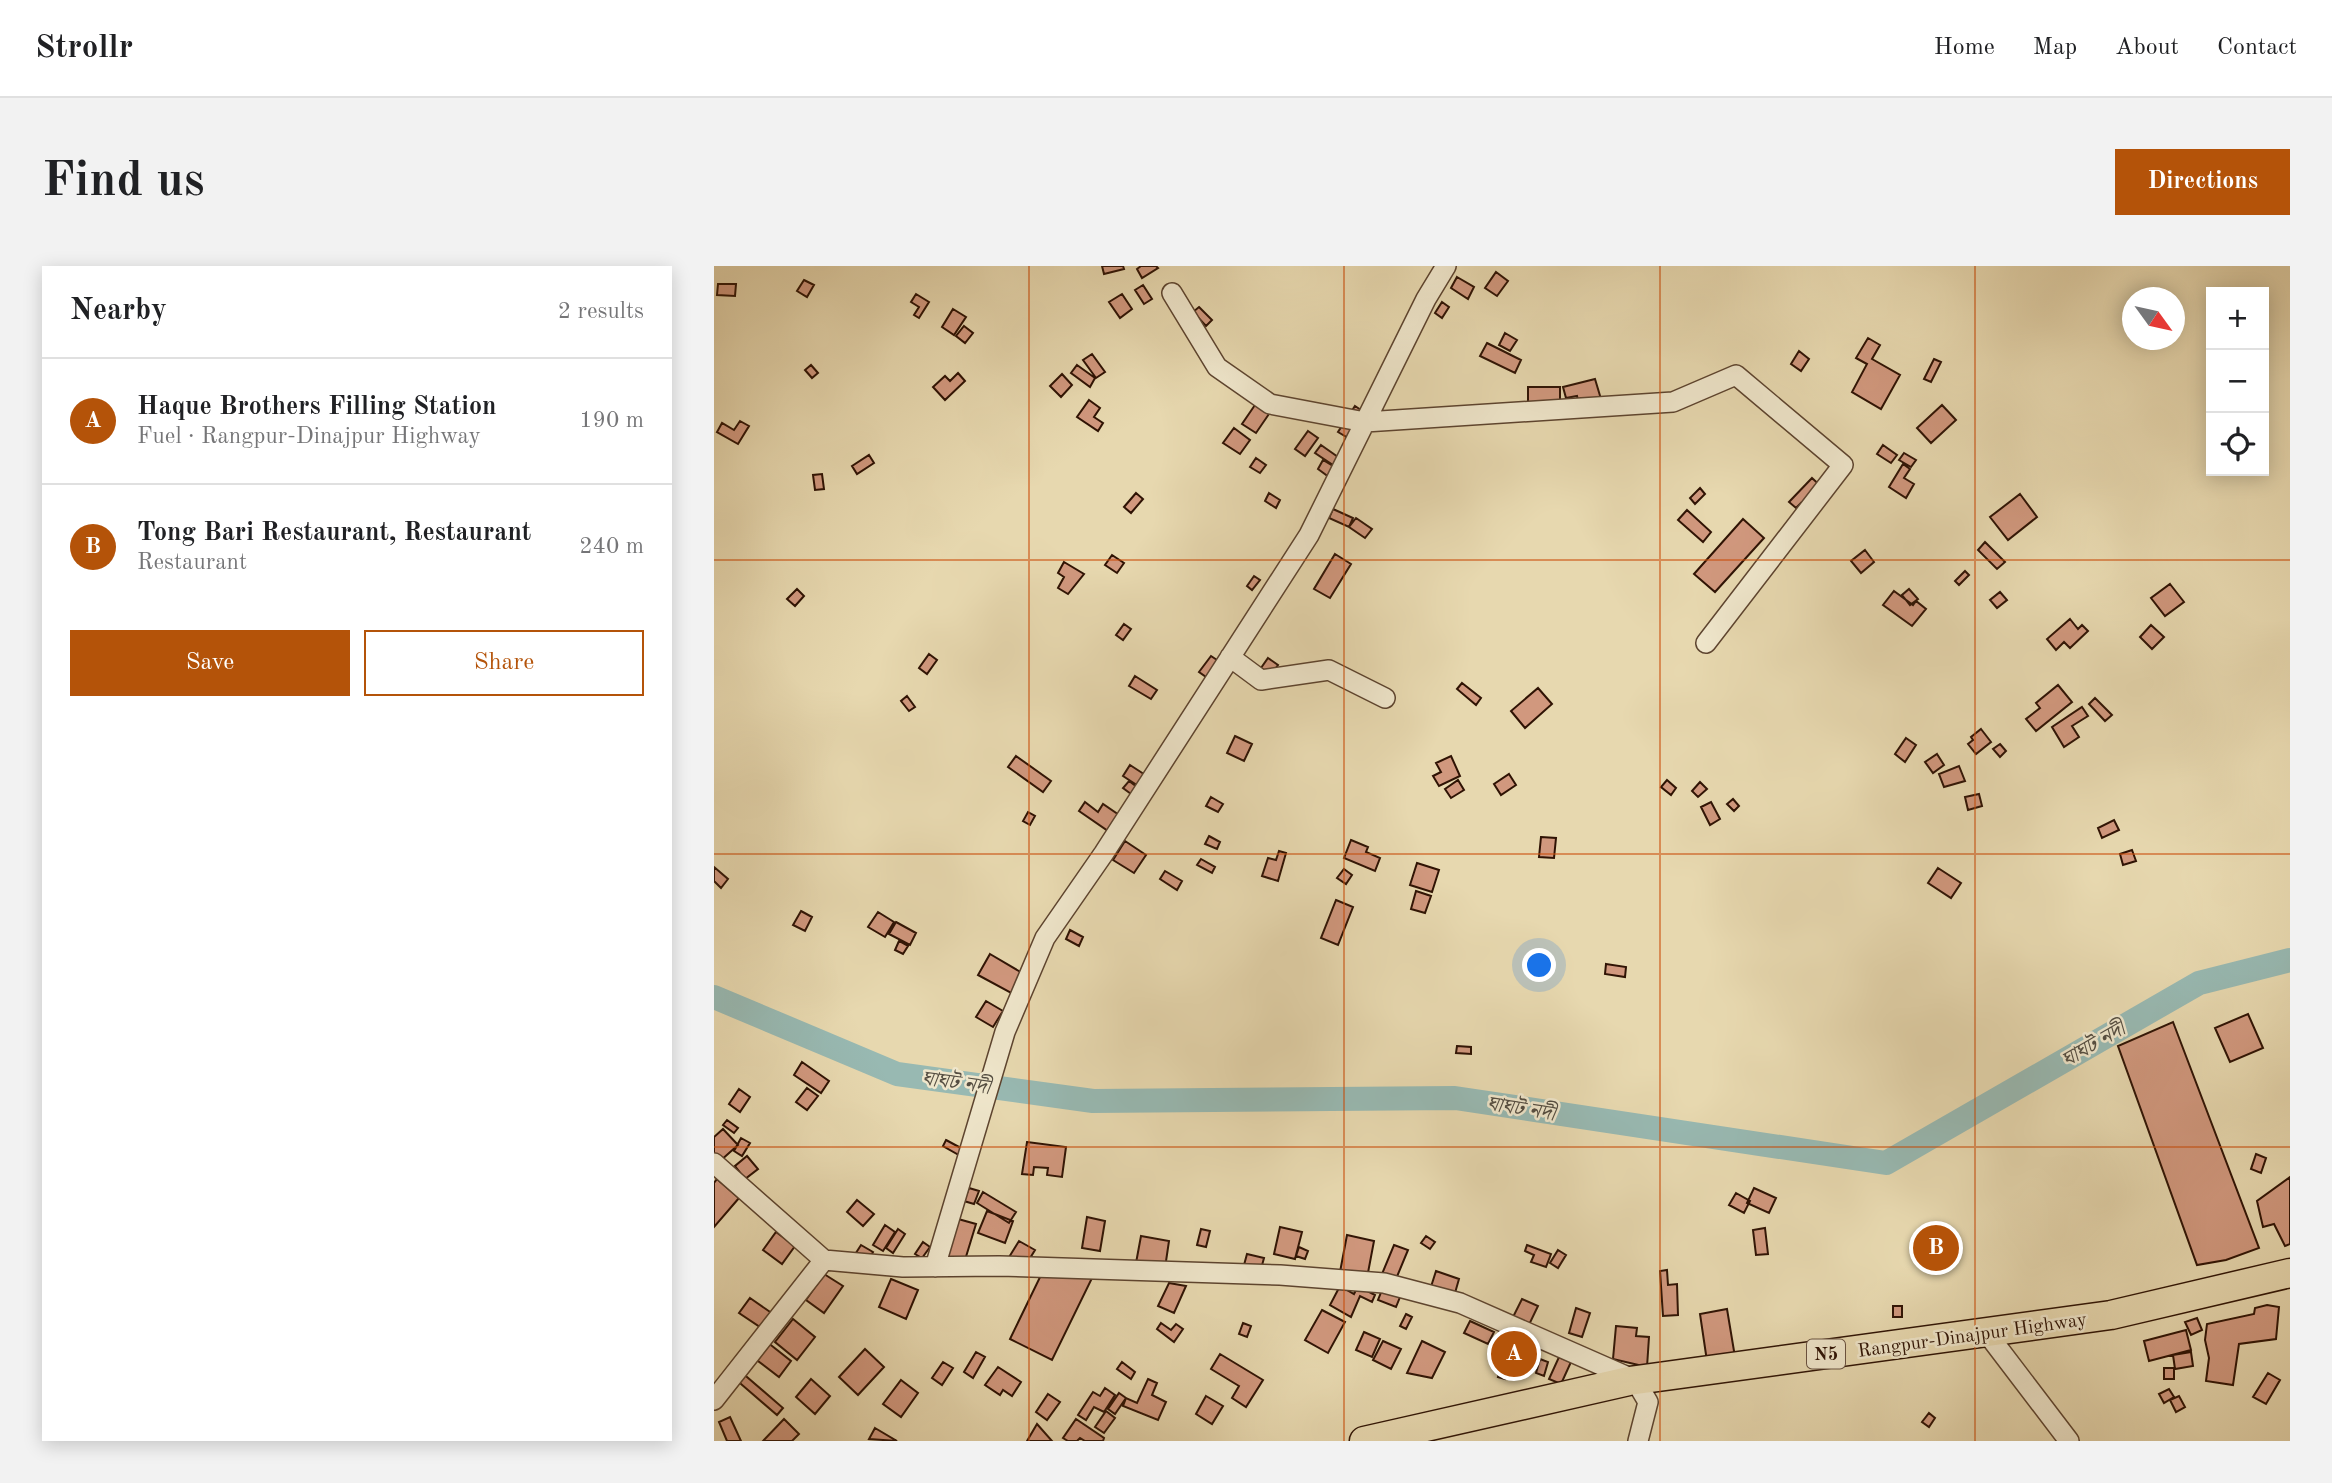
<!DOCTYPE html>
<meta charset="utf-8">
<style>
body{margin:0;font-family:"Old Standard TT","Noto Serif Bengali",serif;background:#f2f2f2;color:#202124}
.controls{position:absolute;right:21px;top:21px;display:grid;overflow:hidden;border-radius:0px;box-shadow:0 4px 18px #0003}
.controls button{width:63px;height:63px;display:grid;place-items:center;padding:0;border:0;border-bottom:2px solid #e0e0e0;background:#fff;color:#202124;font:35px sans-serif}
.compass{position:absolute;left:1408px;top:21px;width:63px;height:63px;border-radius:50%;background:#fff;box-shadow:0 4px 18px #0003;rotate:123deg}
.you{position:absolute;left:826px;top:700px;width:24px;height:24px;margin:-18px;border:5px solid #fff;border-radius:50%;background:#1a73e8;box-shadow:0 0 0 10px #1a73e833}
.badge{display:grid;place-items:center;width:46px;height:46px;border-radius:50%;background:#b45309;color:#fff;font-size:23px;font-weight:700}
.pin{position:absolute;translate:-50% -50%;border:4px solid #fff;box-shadow:0 2px 7px #0006}
.list{margin:0;padding:0;list-style:none}
h2{display:flex;justify-content:space-between;align-items:center;height:91px;margin:0;padding:0 28px;font-size:30px}
h2 small{font-size:23px;font-weight:400;color:#757577}
.list li{display:grid;grid-template-columns:46px 1fr auto;gap:21px;align-items:center;box-sizing:border-box;height:126px;padding:0 28px;border-top:2px solid #e0e0e0}
.list b{display:block;font-size:26px;white-space:nowrap}
.list p{margin:0;font-size:23px;white-space:nowrap;color:#757577}
.list em{font-size:23px;font-style:normal;color:#757577}
.actions{display:flex;gap:14px;padding:21px 28px}
.actions a{flex:1;padding:16px 0;border:2px solid #b45309;border-radius:0px;text-align:center;font-size:24px;color:#b45309}
.actions .main{background:#b45309;color:#fff}
.icon{flex:none;width:38px;height:38px;fill:none;stroke:currentColor;stroke-width:2;stroke-linecap:round;stroke-linejoin:round}
.map{position:relative;flex:none;width:1576px;height:1175px;overflow:hidden;border-radius:0px}
header{display:flex;align-items:center;gap:42px;box-sizing:border-box;height:98px;padding:0 35px;background:#fff;border-bottom:2px solid #e0e0e0}
header strong{font-size:33px}
nav{display:flex;gap:38px;margin-inline-start:auto;font-size:24px}
.intro{display:flex;align-items:center;justify-content:space-between;box-sizing:border-box;height:168px;padding:0 42px}
h1{margin:0;font-size:49px}
.button{padding:18px 32px;border-radius:0px;background:#b45309;color:#fff;font-size:24px;font-weight:700}
main{display:flex;gap:42px;padding:0 42px}
aside{flex:1;background:#fff;border-radius:0px;box-shadow:0 4px 18px #0003}
.map>svg:first-child{display:block}
.lines{fill:none;stroke-linecap:round;stroke-linejoin:round}
.river{stroke:#98b9b2;stroke-width:24}
.building{fill:#d1987e;stroke:#2f1304;stroke-width:2}
.minor-casing{stroke:#5d442f;stroke-width:22}
.highway-casing{stroke:#2f1304;stroke-width:31}
.minor{stroke:#efe6cb;stroke-width:19}
.highway{stroke:#e7d8af;stroke-width:28}
.grid{fill:none;stroke:#cc4e0b;stroke-width:2;stroke-opacity:0.55}
.labels{text-anchor:middle;stroke-width:5;stroke-linejoin:round;paint-order:stroke}
.shield{fill:#efe6cb;stroke:#695240;stroke-width:2}
.shield-label{font-size:18px;font-weight:bold;fill:#2f1304}
.street-label{font-size:19px;fill:#2f1304;stroke:#efe6cb}
.water-label{font-size:21px;font-style:italic;fill:#544d41;stroke:#efe6cb}
</style>
<header>
<strong>Strollr</strong>
<nav><a>Home</a><a>Map</a><a>About</a><a>Contact</a></nav>
</header>
<div class="intro"><h1>Find us</h1><a class="button">Directions</a></div>
<main>
<aside>
<h2>Nearby<small>2 results</small></h2>
<ul class="list">
<li><span class="badge">A</span><div><b>Haque Brothers Filling Station</b><p>Fuel · Rangpur-Dinajpur Highway</p></div><em>190 m</em></li>
<li><span class="badge">B</span><div><b>Tong Bari Restaurant, Restaurant</b><p>Restaurant</p></div><em>240 m</em></li>
</ul>
<div class="actions"><a class="main">Save</a><a>Share</a></div>
</aside>
<div class="map">
<svg width="1576" height="1175" viewBox="0 0 1576 1175">
<rect width="100%" height="100%" fill="#e7d8af"/>
<filter id="stains"><feTurbulence type="fractalNoise" baseFrequency=".00286" numOctaves="4"/><feColorMatrix values="0 0 0 0 .2 0 0 0 0 .09 0 0 0 0 .02 0 0 0 .5 -.17"/></filter>
<radialGradient id="worn" r=".72"><stop offset=".6" stop-color="#630" stop-opacity="0"/><stop offset="1" stop-color="#630" stop-opacity=".3"/></radialGradient>
<g class="lines">
<path class="river" d="M0,731L183,808L379,835L741,832L1172,897L1485,717L1576,694"/>
</g>
<path class="building" d="M388,0H409L410,3L390,8Z
M427,0H442L444,2L428,12L423,3Z
M782,6L794,15L783,30L771,22Z
M743,11L760,21L754,33L737,22Z
M90,14L100,19L93,31L83,25Z
M4,18H22L21,30L3,29Z
M429,19L438,33L430,38L421,24Z
M202,28L215,36L205,52L200,49L205,41L197,36Z
M408,28L418,43L406,52L395,36Z
M728,36L735,41L728,52L721,47Z
M485,41L498,54L492,60L479,46Z
M239,43L252,51L240,69L228,61Z
M250,60L259,67L251,77L242,70Z
M791,67L803,74L796,85L785,79Z
M1154,72L1166,79L1158,93L1186,109L1167,143L1138,126L1153,98L1142,92Z
M773,77L807,94L801,107L766,90Z
M1085,85L1095,93L1087,105L1077,98Z
M378,88L391,106L382,112L369,94Z
M1220,93L1227,96L1217,116L1210,113Z
M97,99L104,107L98,112L91,104Z
M363,99L381,112L376,121L357,107Z
M244,107L251,115L231,134L219,121L231,110L236,115Z
M348,108L358,119L347,131L336,120Z
M881,113L887,133L865,139L863,130L852,132L849,121Z
M814,121H846V142H814Z
M375,134L386,142L380,151L389,157L384,165L363,151Z
M543,136L557,145L542,167L528,158Z
M1228,139L1242,154L1217,177L1203,162Z
M641,140L653,148L641,176L624,166Z
M26,155L35,160L24,178L3,166L8,157L20,164Z
M520,162L536,174L526,188L509,177Z
M594,165L604,172L591,190L581,183Z
M607,179L624,191L619,199L601,187Z
M1169,179L1183,189L1177,197L1163,188Z
M1190,187L1202,194L1197,201L1185,194Z
M155,189L160,197L143,208L138,200Z
M542,192L552,199L546,207L536,201Z
M609,194L629,206L623,217L604,203Z
M1189,198L1196,203L1190,212L1200,218L1192,232L1175,221Z
M108,208L110,223L101,224L99,209Z
M1098,212L1110,223L1092,242L1087,237L1082,242L1075,236Z
M986,222L991,228L981,238L976,232Z
M422,227L429,233L417,247L410,241Z
M555,227L566,234L562,242L551,235Z
M1306,228L1323,251L1294,274L1276,251Z
M619,243L639,252L635,261L615,252Z
M973,244L997,266L989,276L964,254Z
M642,252L658,263L651,272L635,261Z
M1029,253L1050,272L1001,326L980,308Z
M1271,276L1291,296L1283,303L1264,284Z
M1151,284L1160,296L1147,307L1137,295Z
M621,288L637,298L616,332L600,323Z
M398,289L410,297L403,307L391,299Z
M350,296L370,308L354,328L344,322L350,311L344,307Z
M1251,305L1255,309L1245,319L1241,315Z
M540,310L546,314L538,324L533,320Z
M1456,318L1470,336L1451,350L1437,332Z
M83,323L90,330L81,340L73,333Z
M1195,323L1204,333L1196,339L1188,329Z
M1180,325L1199,339L1202,335L1212,343L1198,360L1169,339Z
M1286,326L1293,334L1283,342L1276,334Z
M1356,353L1364,363L1368,359L1374,365L1356,382L1350,376L1342,384L1333,373Z
M410,358L417,363L409,374L402,369Z
M1437,359L1450,371L1438,383L1426,371Z
M215,388L223,394L213,408L205,402Z
M497,390L506,396L495,413L485,406Z
M554,392L564,399L557,409L547,402Z
M421,410L443,424L437,433L415,420Z
M748,417L767,432L762,439L743,423Z
M1344,419L1358,436L1322,465L1312,453L1326,442L1322,437Z
M824,422L838,438L811,462L797,445Z
M193,430L201,441L195,445L187,435Z
M1381,432L1398,449L1391,455L1375,438Z
M1368,441L1374,450L1358,460L1365,471L1350,481L1338,461Z
M1267,463L1277,476L1262,488L1254,478L1259,474L1257,471Z
M521,470L538,478L530,495L513,487Z
M1192,472L1202,479L1191,496L1181,488Z
M1286,478L1292,485L1286,491L1279,483Z
M1223,488L1230,499L1219,507L1211,496Z
M302,490L337,515L329,526L294,501Z
M737,490L746,510L725,520L719,510L727,506L722,497Z
M416,499L439,514L432,525L409,510Z
M1245,500L1251,515L1230,521L1225,508Z
M795,508L802,519L787,529L780,518Z
M744,514L750,524L737,532L731,523Z
M953,514L962,522L957,529L947,521Z
M415,515L423,521L417,528L409,522Z
M986,516L993,523L984,531L978,525Z
M1265,528L1268,540L1254,544L1251,531Z
M497,531L509,538L504,546L492,540Z
M1019,533L1025,540L1020,545L1013,538Z
M371,536L384,546L389,538L408,551L397,567L365,545Z
M997,536L1006,553L996,559L987,541Z
M314,546L321,550L316,559L309,555Z
M1400,554L1405,564L1388,572L1384,562Z
M495,570L506,576L503,583L491,578Z
M827,571L842,572L840,592L825,591Z
M637,574L654,581L652,586L666,592L661,605L630,592Z
M411,575L432,589L420,607L399,594Z
M1418,584L1422,595L1409,599L1406,588Z
M565,585L572,587L564,615L548,610L554,592L562,594Z
M487,593L501,601L498,607L483,599Z
M703,597L725,604L718,626L696,619Z
M0,601L14,613L7,622L0,615Z
M1224,602L1247,617L1237,632L1214,617Z
M630,603L638,609L632,618L623,612Z
M451,605L468,615L463,624L446,613Z
M702,625L717,630L711,647L697,643Z
M622,634L639,641L624,679L607,672Z
M87,645L98,651L91,665L79,659Z
M164,646L180,656L171,671L154,661Z
M182,656L202,667L196,679L175,668Z
M356,664L369,671L365,680L352,673Z
M185,675L194,680L189,688L181,684Z
M276,688L310,708L299,728L264,709Z
M892,698L912,701L911,711L891,708Z
M272,735L289,745L279,761L262,751Z
M1534,748L1549,782L1516,796L1501,762Z
M1459,756L1545,982L1512,994L1483,999L1404,780Z
M743,780L757,781V788L742,787Z
M88,796L115,815L107,827L80,809Z
M93,822L104,830L93,844L82,836Z
M25,823L36,831L26,846L15,838Z
M13,854L24,862L20,867L9,859Z
M9,863L24,879L5,896L0,890V871Z
M27,872L36,877L28,890L20,885Z
M232,874L247,882L250,892L229,880Z
M313,876L352,881L348,911L333,909L334,902L320,901L319,909L308,908Z
M1542,888L1552,892L1547,907L1537,903Z
M33,890L44,903L31,913L21,900Z
M1576,911V978L1571,980L1560,958L1549,961L1543,935Z
M3,913L25,932L0,961V917Z
M255,922L265,925L260,938L250,935Z
M1040,922L1062,932L1055,947L1033,937Z
M269,926L302,946L295,957L263,937Z
M1022,927L1036,935L1030,947L1015,939Z
M143,934L160,948L149,960L133,946Z
M273,945L299,955L291,977L264,967Z
M237,951L262,958L251,994H225Z
M373,951L391,955L386,985L368,982Z
M171,959L181,966L169,985L159,979Z
M566,961L588,966L581,993L560,988Z
M1051,962L1054,988L1042,989L1039,964Z
M184,963L191,968L179,987L172,982Z
M487,963L496,965L492,981L483,979Z
M62,966L81,980L68,998L49,984Z
M633,969L660,975L653,1012L626,1006Z
M427,970L455,975L451,1002L422,997Z
M712,970L721,976L716,983L707,977Z
M305,975L321,984L313,997L292,996Z
M209,976L216,981L208,992L201,988Z
M147,979L159,986L152,998L140,990Z
M680,979L694,984L682,1013L668,1008Z
M813,979L837,988L832,1001L817,996L820,989L811,985Z
M585,981L594,985L591,993L582,990Z
M844,984L852,989L844,1002L836,997Z
M533,988L550,992L547,1003L530,999Z
M953,1004L954,1019L963,1018L964,1049L949,1050L946,1005Z
M722,1005L745,1013L739,1034L715,1027Z
M328,1007L380,1008L338,1094L296,1073Z
M110,1008L129,1020L110,1047L92,1034Z
M177,1013L204,1024L192,1053L165,1041Z
M455,1017L472,1020L460,1047L444,1040Z
M626,1020L640,1028L644,1020L661,1029L658,1036L646,1030L637,1051L616,1039Z
M668,1024L686,1031L682,1041L664,1034Z
M36,1032L59,1048L49,1063L25,1047Z
M808,1033L824,1040L812,1065L796,1057Z
M1553,1039L1565,1041L1562,1073L1525,1078L1519,1119L1492,1115L1495,1092L1491,1074L1493,1058L1540,1048L1541,1042Z
M1179,1040H1188V1051H1179Z
M862,1042L876,1047L868,1071L855,1067Z
M1013,1043L1022,1097L994,1102L986,1048Z
M608,1044L631,1056L614,1087L591,1074Z
M692,1048L698,1051L692,1063L686,1060Z
M1483,1052L1488,1064L1477,1069L1471,1056Z
M79,1053L101,1071L83,1094L61,1076Z
M756,1055L780,1066L774,1078L750,1067Z
M447,1057L457,1064L462,1058L469,1063L460,1076L443,1063Z
M529,1057L537,1060L533,1071L525,1068Z
M902,1060L923,1062L922,1070L935,1071L933,1101L899,1093Z
M1472,1064L1477,1084L1435,1095L1430,1075Z
M650,1066L666,1073L658,1091L642,1084Z
M669,1075L687,1083L677,1103L659,1094Z
M708,1075L731,1086L718,1112L693,1107Z
M53,1076L77,1095L65,1111L40,1092Z
M805,1076L809,1086L800,1090L796,1080Z
M151,1083L170,1101L144,1129L125,1111Z
M262,1086L271,1091L259,1112L250,1106Z
M1477,1086L1479,1100L1461,1103L1459,1089Z
M506,1088L549,1114L532,1141L518,1132L525,1120L497,1103Z
M845,1091L857,1096L847,1118L835,1113Z
M790,1092L797,1094L791,1113L784,1111Z
M826,1093L834,1096L830,1110L822,1107Z
M229,1096L239,1102L228,1119L218,1112Z
M408,1096L421,1106L417,1113L403,1103Z
M284,1101L307,1116L298,1130L289,1124L286,1129L271,1119Z
M1450,1102H1460V1113H1450Z
M26,1105L69,1142L63,1149L20,1112Z
M1554,1107L1566,1114L1552,1138L1539,1131Z
M97,1113L116,1130L101,1148L82,1131Z
M434,1113L443,1117L438,1129L452,1136L444,1154L409,1140L412,1132L423,1137Z
M187,1114L204,1127L187,1151L169,1138Z
M391,1122L401,1129L390,1146L380,1141L372,1154L364,1149L379,1126L386,1130Z
M1455,1123L1460,1131L1450,1137L1445,1128Z
M405,1127L412,1132L401,1148L394,1143Z
M334,1128L346,1136L333,1154L322,1146Z
M492,1130L509,1140L498,1158L482,1148Z
M1465,1130L1471,1141L1462,1146L1456,1134Z
M392,1145L401,1152L390,1167L381,1161Z
M1215,1147L1221,1152L1215,1161L1208,1156Z
M16,1151L27,1175H13L5,1156Z
M70,1153L85,1168L78,1175H49Z
M362,1153L390,1172L389,1175H371L366,1172L363,1175H354L349,1172Z
M323,1158L338,1175H313Z
M161,1162L183,1175L155,1173Z"/>
<g class="lines">
<g class="minor-casing">
<path id="minor" d="M458,27L503,101L556,138L651,156L959,136L1022,109L1129,199L992,377
M516,391L547,414L615,404L671,432
M0,897L110,994
M221,1001L291,766L331,672L390,587L595,269L712,33L732,0
M1272,1066L1355,1175
M0,1134L110,994L189,1001L285,1000L566,1009L670,1017L746,1037L921,1114L934,1136L924,1175"/>
</g>
<g class="highway-casing">
<path id="highway" d="M650,1175L915,1115L1397,1049L1576,1007"/>
</g>
<use href="#minor" class="minor"/>
<use href="#highway" class="highway"/>
</g>
<path class="grid" d="M315,0V1175M630,0V1175M946,0V1175M1261,0V1175M0,294H1576M0,588H1576M0,881H1576"/>
<g class="labels">
<rect class="shield" x="1093" y="1073.5" width="38" height="29" rx="5"/>
<g class="shield-label">
<text x="1112" y="1094">N5</text>
</g>
<g class="street-label">
<text transform="translate(1258 1068) rotate(-8)" y="7">Rangpur-Dinajpur Highway</text>
</g>
<g class="water-label">
<text transform="translate(1379 778) rotate(-30)" y="7">ঘাঘট নদী</text>
<text transform="translate(242 816) rotate(8)" y="7">ঘাঘট নদী</text>
<text transform="translate(807 842) rotate(9)" y="7">ঘাঘট নদী</text>
</g>
</g>
<rect width="100%" height="100%" filter="url(#stains)"/>
<rect width="100%" height="100%" fill="url(#worn)"/>
</svg>
<div class="controls">
<button>+</button>
<button>−</button>
<button><svg class="icon" aria-label="locate" viewBox="0 0 24 24"><circle cx="12" cy="12" r="6"/><path d="M12 2v4M12 18v4M2 12h4M18 12h4"/></svg></button>
</div>
<svg class="compass" viewBox="-18 -18 36 36"><path d="M0-13l5 13h-10z" fill="#e53935"/><path d="M0 13l5-13h-10z" fill="#757577"/></svg>
<div class="you"></div>
<div class="pin badge" style="left:800px;top:1088px">A</div>
<div class="pin badge" style="left:1222px;top:982px">B</div>
</div>
</main>
